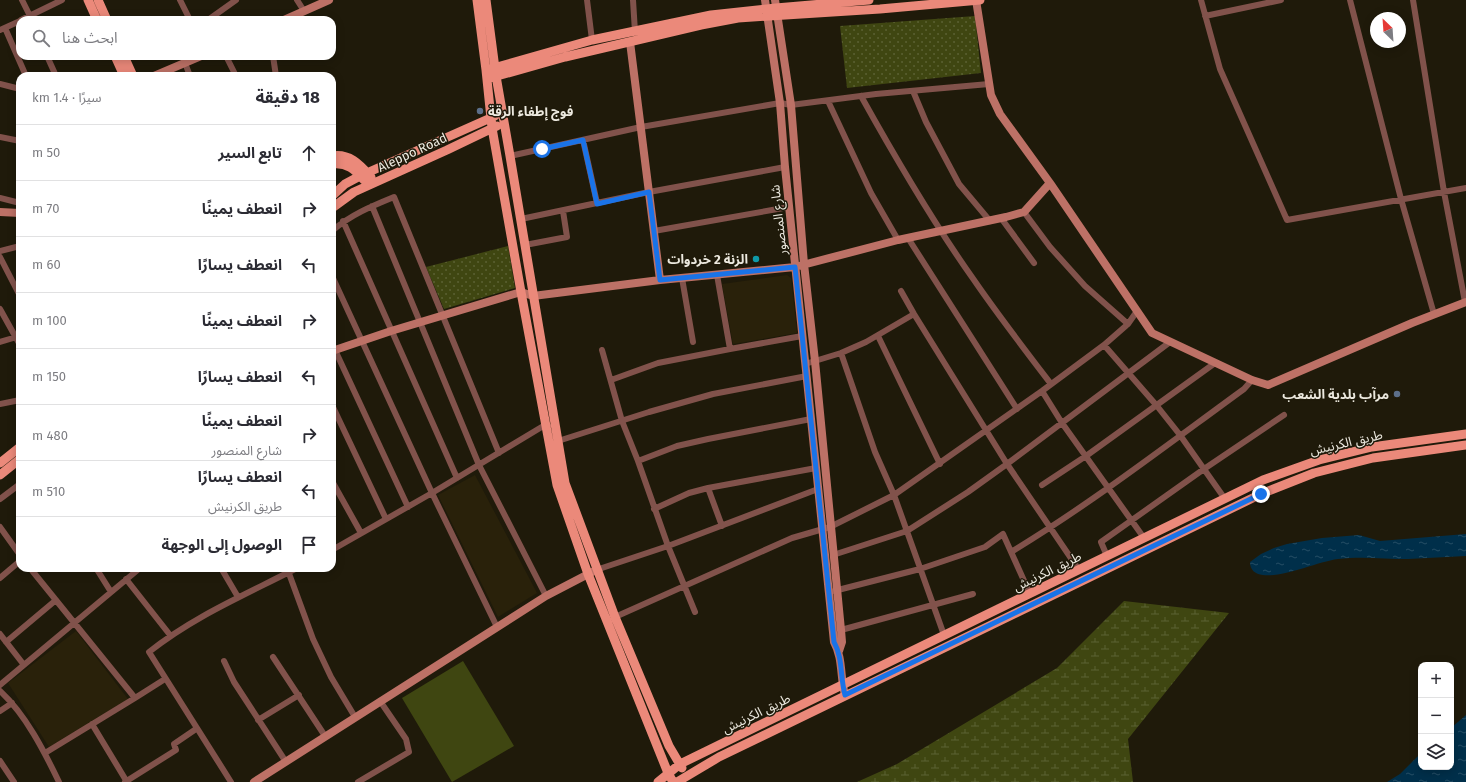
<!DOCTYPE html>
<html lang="ar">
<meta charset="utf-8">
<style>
body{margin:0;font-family:"Fira Sans","Noto Sans Arabic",sans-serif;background:#f7f7f7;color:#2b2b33;direction:rtl}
.controls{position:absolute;right:12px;bottom:12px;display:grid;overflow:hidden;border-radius:8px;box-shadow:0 2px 10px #0003}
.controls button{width:36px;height:36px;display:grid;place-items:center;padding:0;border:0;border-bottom:1px solid #e1e1e2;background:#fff;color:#2b2b33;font:20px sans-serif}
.compass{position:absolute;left:1370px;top:12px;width:36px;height:36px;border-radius:50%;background:#fff;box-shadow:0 2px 10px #0003;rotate:335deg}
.stop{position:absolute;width:12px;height:12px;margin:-9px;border:3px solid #1a73e8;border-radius:50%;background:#fff}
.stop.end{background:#1a73e8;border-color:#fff;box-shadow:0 1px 4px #0008}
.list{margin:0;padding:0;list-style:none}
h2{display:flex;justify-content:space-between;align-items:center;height:52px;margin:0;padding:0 16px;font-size:17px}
h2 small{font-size:13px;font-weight:400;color:#7c7c81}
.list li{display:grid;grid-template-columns:26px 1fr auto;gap:12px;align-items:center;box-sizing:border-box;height:56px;padding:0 16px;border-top:1px solid #e1e1e2}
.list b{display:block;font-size:15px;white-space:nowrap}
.list p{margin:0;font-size:13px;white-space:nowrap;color:#7c7c81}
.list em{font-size:13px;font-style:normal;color:#7c7c81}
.icon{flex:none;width:22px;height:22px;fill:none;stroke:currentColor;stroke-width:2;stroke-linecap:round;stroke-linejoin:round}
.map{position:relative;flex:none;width:1466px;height:782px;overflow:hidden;direction:ltr}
.search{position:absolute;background:#fff;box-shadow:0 2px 10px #0003;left:16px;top:16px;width:320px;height:44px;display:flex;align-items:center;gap:10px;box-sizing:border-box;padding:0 14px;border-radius:12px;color:#7c7c81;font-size:15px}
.panel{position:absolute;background:#fff;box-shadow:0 2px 10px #0003;left:16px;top:72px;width:320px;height:500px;border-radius:12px;direction:rtl}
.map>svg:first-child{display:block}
.built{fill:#29210a}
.wetland{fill:url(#wetland-marsh)}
.park{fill:url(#park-dots)}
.pitch{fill:#3f4611}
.water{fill:url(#water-ripples)}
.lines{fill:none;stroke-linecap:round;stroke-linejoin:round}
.street{stroke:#81524b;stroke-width:6}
.secondary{stroke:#bd7166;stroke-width:8}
.primary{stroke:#eb897a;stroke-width:9}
.route{stroke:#1a73e8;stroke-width:5}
.service-dot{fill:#5c6f8a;stroke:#1f1a0a;stroke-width:1.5}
.culture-dot{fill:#0f9aa8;stroke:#1f1a0a;stroke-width:1.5}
.labels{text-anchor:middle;stroke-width:3;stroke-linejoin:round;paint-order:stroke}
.poi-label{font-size:13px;font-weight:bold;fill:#ece9df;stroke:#1f1a0a;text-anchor:end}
.street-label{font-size:13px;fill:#ece9df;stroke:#1f1a0a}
</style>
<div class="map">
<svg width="1466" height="782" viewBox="0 0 1466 782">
<defs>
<pattern id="wetland-marsh" width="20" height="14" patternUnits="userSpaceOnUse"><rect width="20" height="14" fill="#3f4611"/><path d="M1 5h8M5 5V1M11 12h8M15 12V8" fill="none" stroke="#5b6133"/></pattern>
<pattern id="park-dots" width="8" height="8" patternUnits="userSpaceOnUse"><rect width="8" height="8" fill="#3f4611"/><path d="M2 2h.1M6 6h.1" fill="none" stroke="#5b6133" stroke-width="1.8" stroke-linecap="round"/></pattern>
<pattern id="water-ripples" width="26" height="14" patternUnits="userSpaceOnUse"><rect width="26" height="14" fill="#002f4a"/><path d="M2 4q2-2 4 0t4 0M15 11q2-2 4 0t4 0" fill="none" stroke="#254d64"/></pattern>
</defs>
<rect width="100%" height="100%" fill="#1f1a0a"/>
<path class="built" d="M787,275L791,278L797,333L733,344L722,284Z
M475,475L537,593L498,617L438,495Z
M76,631L128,699L49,747L8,683Z"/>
<path class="wetland" d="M1124,601L1229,613L1128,739L1133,782H857L897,764L1057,668Z"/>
<path class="park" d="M975,16L981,73L847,88L840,26Z
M508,246L515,288L444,309L426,267Z"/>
<path class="pitch" d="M463,661L514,746L452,782L402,698Z"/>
<path class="water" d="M1466,534V556C1447,557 1427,558 1408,559C1385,559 1361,556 1338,559C1316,562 1283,578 1263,575C1255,574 1250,570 1250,562L1261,554L1274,548L1287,544L1322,538L1359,535L1380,541Z
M1466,715V782H1387L1400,774L1421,753V767H1451V728Z"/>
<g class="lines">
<path class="street" d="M22,0L32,20
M180,0L190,20
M297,0L304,11
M587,0L592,40
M633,0L635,32
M1201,0L1220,69L1287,220L1466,188
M1350,0L1401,199L1434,314
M1413,0L1444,192L1465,302
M1205,16L1281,0
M21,20L62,0
M208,20L236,0
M5,28L26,76
M0,30L20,21
M47,56L56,76
M226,56L236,76
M273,56L276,76
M185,63L190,76
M0,84L20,89
M913,91L926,122L959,184L990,221
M861,96C896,159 932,221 974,280C998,315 1025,350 1051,384
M828,101L871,193L898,240
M0,137L20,141
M583,140L597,203
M510,156L641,127L780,103L791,105L876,94L989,84
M0,198L20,203
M372,206L479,465L546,596
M1024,212L1050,247L1085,286L1128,324
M1001,218L1034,263
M521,219L649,192L785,167
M343,221L457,478
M332,231C350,215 372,206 394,197L499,453
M654,231L789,207
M908,238L1017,409
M525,245L567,237L563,211
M0,251L20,246
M0,257L20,296
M717,275L730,349
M332,276L432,493L497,627
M682,278L693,342
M901,291L914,314L1007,464L1079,570
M0,309L20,345
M878,336L940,464
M0,342L20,336
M1104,345L1157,406L1180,435L1225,499
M335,350L408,507
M602,350L622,421L638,461L668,546L695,612
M841,353L875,452L894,495L944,635
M805,364L841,353L866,342L914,314
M611,380L658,363L730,349L802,336
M1042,391L1062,423L1144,538
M0,404L20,400
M332,405L386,519
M558,441L649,412L713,394L807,376
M638,461L677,446L708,439L811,419
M332,481L361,533
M1042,485L1086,456L1215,363
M708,488L722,526
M0,499L20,484
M654,509L689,493L708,488L816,468
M0,527L20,555
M332,550L432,493L545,425L548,426
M1011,552C1092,503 1167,445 1244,389L1252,380
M833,555L907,531L968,492L1007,464L1170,342
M1107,556L1101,542L1204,469L1284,415
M30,568L135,698L45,753
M96,568L111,592
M221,568L238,597
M287,568L313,639L331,677L355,717
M596,570L668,546L818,489
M0,578L20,561
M126,579L170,635
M834,591L920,569L985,547L1003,534L1030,594
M615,617L792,538L830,527L894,495L1042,391L1104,345L1128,324L1137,311
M841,630L973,594
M0,634L24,665
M6,642L56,600
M273,657L325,736
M224,661L234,682L286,762
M0,685L140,568
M0,691C26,715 44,751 59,782
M135,698L165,679
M0,711L12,703
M258,720L299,695
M92,724L127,782
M0,761L14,782
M125,782L176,750L174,744L196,729
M231,782L149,652C194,616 247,594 297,568
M358,782L409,752L406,739L380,701"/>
<path class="secondary" d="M765,0L780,103L785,167L834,642C843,658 840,677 845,695
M775,0L791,105L804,264L815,361L841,630L842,642L839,651
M976,0L991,95L1000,114L1050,183L1152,333L1252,380L1268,385L1412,323L1466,302
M284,20L329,0
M630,42L660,280
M154,76L201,56
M0,212L20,213
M332,351L391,331L521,292L533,296L660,280L795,267L898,240L1006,217L1024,212L1050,183
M254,782L546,596L596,570"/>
<path class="primary" d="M88,0L97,20
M98,0L107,20
M477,0L486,70L492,128L521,292L557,485L588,574L668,773L673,782
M486,0L496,76L510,156L565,483L615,617L669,746L682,768
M115,56L124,76
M124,56L133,76
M490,69L592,40L711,15L776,8L869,0
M490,78L565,57L701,25L738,18L880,9L980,0
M332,156C350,153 360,165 371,177
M332,164C347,162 355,170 364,180
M332,196L345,184L360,176L495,116
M332,208L354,192L447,150L497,126
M0,463L20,447
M0,475L20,459
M658,782L680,764L1263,480L1319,460L1372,447L1466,434
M677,782L719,757L1261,494L1314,473L1373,458L1466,445"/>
</g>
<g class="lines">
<path class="route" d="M542,149L583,140L597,204L649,192L660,280L795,267L834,642C843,658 840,677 845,695L1261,494"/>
</g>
<g class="service-dot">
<circle cx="480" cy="111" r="4"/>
<circle cx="1397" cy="394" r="4"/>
</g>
<circle class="culture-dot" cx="756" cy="259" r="4"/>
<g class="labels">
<g class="poi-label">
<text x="488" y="116" text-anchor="start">فوج إطفاء الرقة</text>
<text x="748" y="264">الزنة 2 خردوات</text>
<text x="1389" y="399">مرآب بلدية الشعب</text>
</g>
<g class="street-label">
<text transform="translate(412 152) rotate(-25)" y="5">Aleppo Road</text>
<text transform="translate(778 220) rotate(-96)" y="5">شارع المنصور</text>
<text transform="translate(1346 442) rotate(-13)" y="5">طريق الكرنيش</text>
<text transform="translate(1047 571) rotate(-26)" y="5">طريق الكرنيش</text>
<text transform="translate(756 713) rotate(-26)" y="5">طريق الكرنيش</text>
</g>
</g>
</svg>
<div class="controls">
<button>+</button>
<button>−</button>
<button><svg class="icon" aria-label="layers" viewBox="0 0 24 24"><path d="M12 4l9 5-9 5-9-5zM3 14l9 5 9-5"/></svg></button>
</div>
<svg class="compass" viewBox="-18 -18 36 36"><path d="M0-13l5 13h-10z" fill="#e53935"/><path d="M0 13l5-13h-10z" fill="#7c7c81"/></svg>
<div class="stop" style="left:542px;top:149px"></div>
<div class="stop end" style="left:1261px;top:494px"></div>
<div class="search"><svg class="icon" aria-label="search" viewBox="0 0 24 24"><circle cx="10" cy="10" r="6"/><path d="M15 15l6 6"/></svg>ابحث هنا</div>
<section class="panel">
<h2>18 دقيقة<small>سيرًا · 1.4 km</small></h2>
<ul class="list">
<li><svg class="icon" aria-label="ahead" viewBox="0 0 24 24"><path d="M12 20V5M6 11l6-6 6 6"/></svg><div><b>تابع السير</b></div><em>50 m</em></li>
<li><svg class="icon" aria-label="right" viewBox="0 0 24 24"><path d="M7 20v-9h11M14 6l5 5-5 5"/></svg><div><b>انعطف يمينًا</b></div><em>70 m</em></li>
<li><svg class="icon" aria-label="left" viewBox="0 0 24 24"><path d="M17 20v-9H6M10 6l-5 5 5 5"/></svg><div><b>انعطف يسارًا</b></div><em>60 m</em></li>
<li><svg class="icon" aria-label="right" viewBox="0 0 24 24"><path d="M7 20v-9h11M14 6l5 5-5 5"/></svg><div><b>انعطف يمينًا</b></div><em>100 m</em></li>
<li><svg class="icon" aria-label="left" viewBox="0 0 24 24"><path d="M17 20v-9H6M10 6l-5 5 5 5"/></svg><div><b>انعطف يسارًا</b></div><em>150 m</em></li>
<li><svg class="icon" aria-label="right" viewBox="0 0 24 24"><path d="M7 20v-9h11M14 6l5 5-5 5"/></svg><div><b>انعطف يمينًا</b><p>شارع المنصور</p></div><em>480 m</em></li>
<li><svg class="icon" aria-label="left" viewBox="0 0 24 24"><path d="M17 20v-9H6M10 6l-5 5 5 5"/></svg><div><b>انعطف يسارًا</b><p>طريق الكرنيش</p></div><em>510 m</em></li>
<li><svg class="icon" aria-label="arrive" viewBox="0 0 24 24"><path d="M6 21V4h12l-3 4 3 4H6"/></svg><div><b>الوصول إلى الوجهة</b></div></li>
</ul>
</section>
</div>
